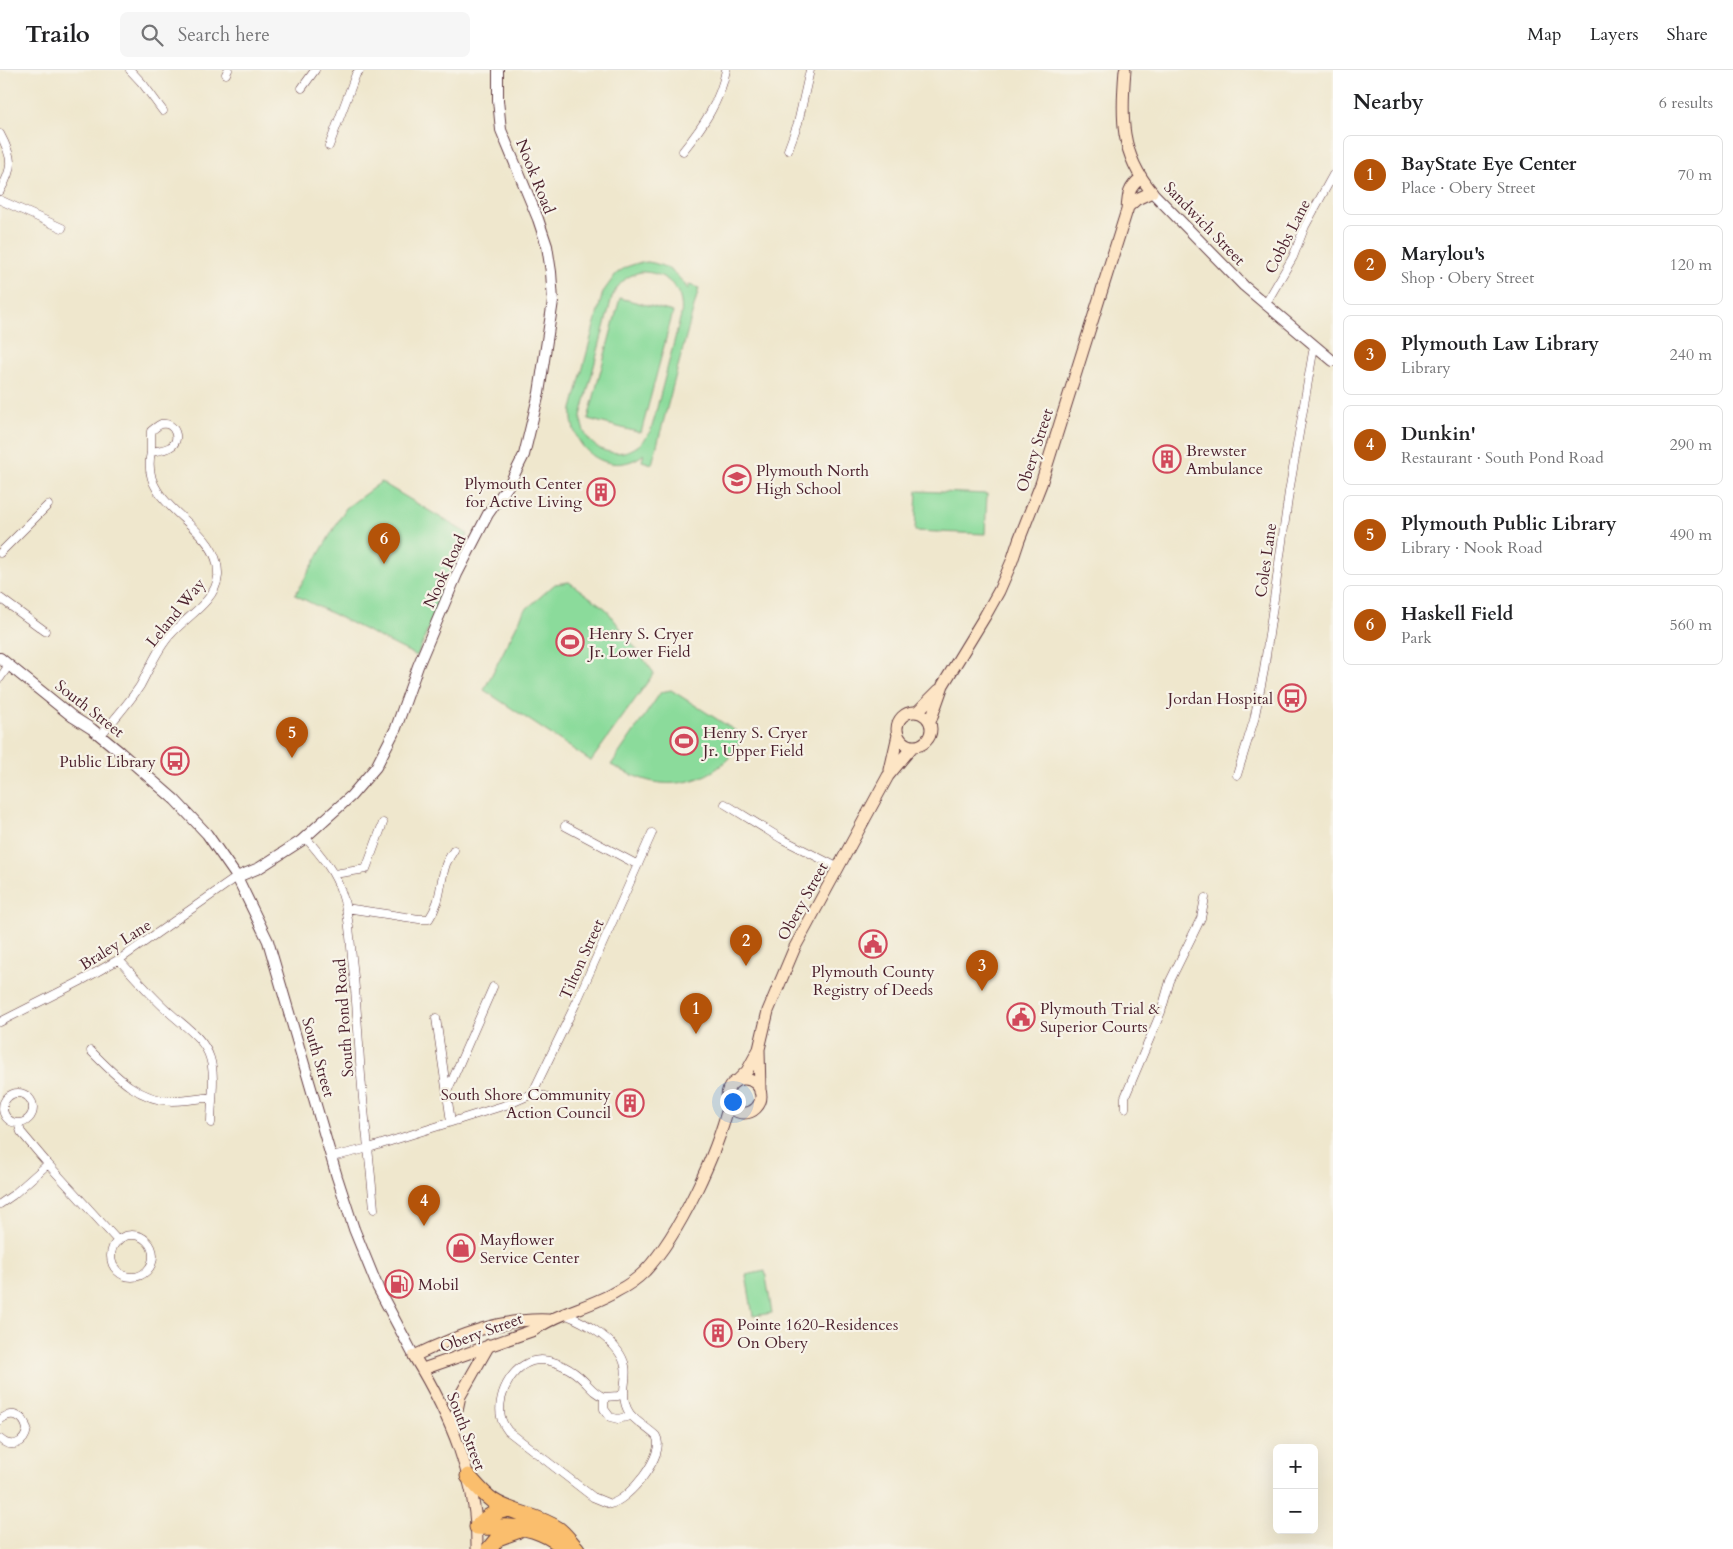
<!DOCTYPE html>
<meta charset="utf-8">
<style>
body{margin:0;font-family:Cardo,serif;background:#f6f6f6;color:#202124}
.controls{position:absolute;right:15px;bottom:15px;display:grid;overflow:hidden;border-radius:8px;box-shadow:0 5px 20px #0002}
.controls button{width:45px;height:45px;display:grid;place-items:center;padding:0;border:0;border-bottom:1px solid #e0e0e0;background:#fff;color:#202124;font:25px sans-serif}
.you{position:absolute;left:732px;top:1031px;width:18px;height:18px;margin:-12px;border:4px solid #fff;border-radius:50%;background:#1a73e8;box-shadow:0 0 0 8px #1a73e833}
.badge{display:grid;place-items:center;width:32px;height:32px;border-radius:50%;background:#b45309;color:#fff;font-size:16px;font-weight:700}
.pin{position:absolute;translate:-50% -41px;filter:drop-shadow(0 1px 2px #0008)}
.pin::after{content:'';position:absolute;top:26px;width:18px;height:15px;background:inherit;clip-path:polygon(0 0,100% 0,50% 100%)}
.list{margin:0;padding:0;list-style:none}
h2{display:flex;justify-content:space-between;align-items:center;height:65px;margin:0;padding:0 20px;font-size:21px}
h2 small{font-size:16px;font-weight:400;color:#757577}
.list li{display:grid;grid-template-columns:32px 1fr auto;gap:15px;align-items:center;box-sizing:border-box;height:80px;margin:0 10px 10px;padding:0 10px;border:1px solid #e0e0e0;border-radius:8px}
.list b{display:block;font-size:19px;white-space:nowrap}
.list p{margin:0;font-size:16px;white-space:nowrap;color:#757577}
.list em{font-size:16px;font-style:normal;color:#757577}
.icon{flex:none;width:28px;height:28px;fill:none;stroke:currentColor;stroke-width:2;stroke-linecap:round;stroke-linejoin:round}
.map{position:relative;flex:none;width:1333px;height:1479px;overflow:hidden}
header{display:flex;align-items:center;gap:30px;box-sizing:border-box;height:70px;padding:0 25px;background:#fff;border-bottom:1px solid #e0e0e0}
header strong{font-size:24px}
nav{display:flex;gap:28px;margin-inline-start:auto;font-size:18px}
.search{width:350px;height:45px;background:#f6f6f6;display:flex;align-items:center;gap:12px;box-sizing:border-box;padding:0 18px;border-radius:8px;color:#757577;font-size:19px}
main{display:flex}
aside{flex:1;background:#fff}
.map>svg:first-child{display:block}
.green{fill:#8bdb9b;stroke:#6a7d63;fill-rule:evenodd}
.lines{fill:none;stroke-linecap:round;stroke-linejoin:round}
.minor-casing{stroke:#633d43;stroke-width:9}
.tertiary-casing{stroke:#633d43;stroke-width:12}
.secondary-casing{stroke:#633d43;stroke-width:13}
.motorway-casing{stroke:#633d43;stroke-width:17}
.minor{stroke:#fff;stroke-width:8}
.tertiary{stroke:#fff;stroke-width:10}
.secondary{stroke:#fde5c5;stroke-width:11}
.motorway{stroke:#fabe6d;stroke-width:15}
.labels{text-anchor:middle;stroke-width:4.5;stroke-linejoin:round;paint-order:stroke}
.street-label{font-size:16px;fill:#4a1f2b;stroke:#f7f3e8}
.poi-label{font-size:16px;fill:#4a1f2b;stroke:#f7f3e8;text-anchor:start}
</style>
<header>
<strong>Trailo</strong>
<div class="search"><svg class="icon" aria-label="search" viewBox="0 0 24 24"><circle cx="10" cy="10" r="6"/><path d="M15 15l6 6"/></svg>Search here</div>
<nav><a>Map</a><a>Layers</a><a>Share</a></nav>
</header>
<main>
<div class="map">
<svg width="1333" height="1479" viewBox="0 0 1333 1479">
<rect width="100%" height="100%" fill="#f7f3e8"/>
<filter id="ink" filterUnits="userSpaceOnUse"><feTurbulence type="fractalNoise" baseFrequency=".02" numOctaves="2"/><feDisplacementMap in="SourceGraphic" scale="10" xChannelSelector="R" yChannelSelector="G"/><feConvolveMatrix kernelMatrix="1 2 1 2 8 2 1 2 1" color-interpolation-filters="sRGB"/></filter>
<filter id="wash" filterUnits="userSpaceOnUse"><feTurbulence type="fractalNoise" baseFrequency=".0096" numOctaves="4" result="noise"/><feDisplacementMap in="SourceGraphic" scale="20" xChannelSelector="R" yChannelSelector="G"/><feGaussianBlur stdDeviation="1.12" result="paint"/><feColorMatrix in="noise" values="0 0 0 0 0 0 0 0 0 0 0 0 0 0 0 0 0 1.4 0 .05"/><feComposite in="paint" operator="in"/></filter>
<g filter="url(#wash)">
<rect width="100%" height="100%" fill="#efe7cd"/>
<path class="green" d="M648,192C667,195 677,203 688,219L689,215L699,218L652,394L642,391L644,384C610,410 568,379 572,339L603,222L616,204L626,197L638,193ZM640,202C666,201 685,220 681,245L652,357C636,397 582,388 581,346L612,227C618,214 626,206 640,202Z
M620,228L673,242L641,363L588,349Z
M381,412L468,464L417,586L295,525L346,438Z
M917,421L987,424L985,464L915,461Z
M569,512L606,539L654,603L591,691L484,620L524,541L555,514Z
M671,620L742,665C731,700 690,719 654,712C639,709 625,702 611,695L661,622Z
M765,1201L772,1243L753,1246L746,1205Z"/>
</g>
<g filter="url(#ink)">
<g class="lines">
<g class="minor-casing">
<path id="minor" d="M130,0L143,14L163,41
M226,4L228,0
M302,18L315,0
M0,64C13,88 14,97 0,121
M329,76L356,4L360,0
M788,80L798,53L810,0
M683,81C703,56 720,32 726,0
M0,130L62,158
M1265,235L1293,187L1305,156L1333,105
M0,483L48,435
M0,528L45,561
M0,608L9,595
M100,666C114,650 128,634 140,616C150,598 157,579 171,564C186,547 216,531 218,506C221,453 138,441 151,382C156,381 165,380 170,377C182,371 175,351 161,354C158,355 154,359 151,361V382
M1237,705L1254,650L1264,600L1289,422L1314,276
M725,734L782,769L839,798
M565,756L638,795
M305,767C321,785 335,802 342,824C349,845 350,867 352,888C356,923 358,957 360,991C363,1041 370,1089 374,1139
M334,804L366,799L383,753
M346,838L419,849H429C442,830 439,814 446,794C448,789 451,785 454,780
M119,890C135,907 151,926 169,942C184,956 204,968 210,988C216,1007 211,1032 211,1053
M436,948L451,1052
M0,952L79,912L123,887L237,807
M91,981C113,1003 138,1031 172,1031C185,1031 198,1029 211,1027
M447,1022L493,917
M3 1038a15 15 0 1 1 30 0a15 15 0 1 1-30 0Z
M532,1024L577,931L652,763
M1125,1038V1027L1161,942L1170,911L1201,848L1205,828
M18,1053L21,1062L48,1094L118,1171
M332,1087L369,1078L413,1064L509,1034L532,1024L545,1026
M0,1134L13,1125L48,1094
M111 1186a21 21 0 1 1 42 0a21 21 0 1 1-42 0Z
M564,1244C585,1252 620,1272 625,1296C627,1305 624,1314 624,1323
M604,1327L618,1326L624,1323C624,1348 640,1351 656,1366C667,1384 628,1431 610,1434L593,1427L508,1361C505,1357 502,1353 501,1347C496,1323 515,1290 541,1290C556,1290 573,1300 583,1310C590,1317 595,1324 604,1327V1339L610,1347L618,1349L630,1346
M0,1350C11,1340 24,1345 27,1359C25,1374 11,1379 0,1369"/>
</g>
<g class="tertiary-casing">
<path id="tertiary" d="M1152,122L1244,216L1333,291
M0,588L73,647L92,659L120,682L175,730L207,764L237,807L268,871L337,1107L354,1159L378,1218L414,1286
M237,807L259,798L301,771L351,726L376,697L396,658L418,596L457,504L488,444L510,413L524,385L539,323L553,231L551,202L547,176L538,149L501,60L498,30V0"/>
</g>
<g class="secondary-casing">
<path id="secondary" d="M1127,141C1128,125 1128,118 1141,108
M897 659a17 17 0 1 1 34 0a17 17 0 1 1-34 0Z
M917,642L939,620
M930,652L943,615L985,546L999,521L1012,491L1019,470L1041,414L1128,137L1137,129L1152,122C1120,84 1121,47 1125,0
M890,700L898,665
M759,980L760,1022
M727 1026a17 17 0 1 1 34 0a17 17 0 1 1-34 0Z
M738,1010L747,1001L759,979L768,941L795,877L888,706L913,676
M423,1299L534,1260C559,1242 591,1237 617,1221C627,1216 637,1209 645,1201C680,1164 717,1083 729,1034
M453,1358L460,1326L489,1275
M477,1479C478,1409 450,1345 414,1286C456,1266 501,1248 548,1250"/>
</g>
<g class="motorway-casing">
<path id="motorway" d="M468,1406C476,1415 483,1424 493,1431C513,1444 538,1445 558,1459C565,1464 571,1473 577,1479
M477,1457C489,1458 500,1456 512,1457C531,1457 552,1466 565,1479
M477,1457C486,1447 495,1441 509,1439
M489,1479L498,1468L517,1461"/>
</g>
<use href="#minor" class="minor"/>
<use href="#tertiary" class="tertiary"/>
<use href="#secondary" class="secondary"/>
<use href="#motorway" class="motorway"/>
</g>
</g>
<defs>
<g id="building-ring" transform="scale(1.4375)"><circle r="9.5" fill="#f7f3e8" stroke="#d1495b" stroke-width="1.5"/><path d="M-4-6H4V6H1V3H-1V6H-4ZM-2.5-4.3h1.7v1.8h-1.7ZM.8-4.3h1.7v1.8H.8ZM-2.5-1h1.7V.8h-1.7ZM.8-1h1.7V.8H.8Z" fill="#d1495b"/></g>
<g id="school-ring" transform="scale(1.4375)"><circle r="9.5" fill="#f7f3e8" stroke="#d1495b" stroke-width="1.5"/><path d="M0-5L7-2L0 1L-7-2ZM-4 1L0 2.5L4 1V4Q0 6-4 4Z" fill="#d1495b"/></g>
<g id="stadium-ring" transform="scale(1.4375)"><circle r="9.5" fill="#f7f3e8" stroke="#d1495b" stroke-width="1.5"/><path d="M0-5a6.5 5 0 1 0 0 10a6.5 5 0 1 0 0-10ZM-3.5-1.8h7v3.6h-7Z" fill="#d1495b"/></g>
<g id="bus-ring" transform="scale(1.4375)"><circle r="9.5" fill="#f7f3e8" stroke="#d1495b" stroke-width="1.5"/><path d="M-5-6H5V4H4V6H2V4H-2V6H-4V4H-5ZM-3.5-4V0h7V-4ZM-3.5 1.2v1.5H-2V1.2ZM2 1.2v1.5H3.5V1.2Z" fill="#d1495b"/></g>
<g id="civic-ring" transform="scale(1.4375)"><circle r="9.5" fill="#f7f3e8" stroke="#d1495b" stroke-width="1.5"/><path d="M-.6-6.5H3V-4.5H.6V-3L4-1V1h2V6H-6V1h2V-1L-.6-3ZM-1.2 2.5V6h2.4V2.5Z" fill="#d1495b"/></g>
<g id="shop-ring" transform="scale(1.4375)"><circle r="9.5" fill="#f7f3e8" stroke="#d1495b" stroke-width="1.5"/><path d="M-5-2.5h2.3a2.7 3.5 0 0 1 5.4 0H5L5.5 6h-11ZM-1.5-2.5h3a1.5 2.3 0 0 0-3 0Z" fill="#d1495b"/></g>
<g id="fuel-ring" transform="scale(1.4375)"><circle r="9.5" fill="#f7f3e8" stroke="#d1495b" stroke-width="1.5"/><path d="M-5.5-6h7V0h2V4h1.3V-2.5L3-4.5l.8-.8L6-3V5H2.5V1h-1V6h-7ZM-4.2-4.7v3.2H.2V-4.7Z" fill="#d1495b"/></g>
</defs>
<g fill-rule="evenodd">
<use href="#building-ring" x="1167" y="389"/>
<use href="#school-ring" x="737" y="409"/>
<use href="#building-ring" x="601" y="422"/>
<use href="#stadium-ring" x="570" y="572"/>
<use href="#bus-ring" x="1292" y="628"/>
<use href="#stadium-ring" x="684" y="671"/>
<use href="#bus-ring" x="175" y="691"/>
<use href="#civic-ring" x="873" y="874"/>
<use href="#civic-ring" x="1021" y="947"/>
<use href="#building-ring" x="630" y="1033"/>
<use href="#shop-ring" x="461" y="1178"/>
<use href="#fuel-ring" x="399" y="1214"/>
<use href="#building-ring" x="718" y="1263"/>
</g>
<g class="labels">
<g class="street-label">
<text transform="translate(536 106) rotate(68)" y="6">Nook Road</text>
<text transform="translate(1205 153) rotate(46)" y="6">Sandwich Street</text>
<text transform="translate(1287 166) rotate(-63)" y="6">Cobbs Lane</text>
<text transform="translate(1034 380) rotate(-72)" y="6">Obery Street</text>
<text transform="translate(1265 490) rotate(-82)" y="6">Coles Lane</text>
<text transform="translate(444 501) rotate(-65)" y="6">Nook Road</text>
<text transform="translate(175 542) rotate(-51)" y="6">Leland Way</text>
<text transform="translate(90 638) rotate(38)" y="6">South Street</text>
<text transform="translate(802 831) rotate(-61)" y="6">Obery Street</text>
<text transform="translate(115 874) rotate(-32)" y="6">Braley Lane</text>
<text transform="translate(581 889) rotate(-66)" y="6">Tilton Street</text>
<text transform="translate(343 948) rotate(-94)" y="6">South Pond Road</text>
<text transform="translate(319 987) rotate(74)" y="6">South Street</text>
<text transform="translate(481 1262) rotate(-20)" y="6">Obery Street</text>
<text transform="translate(467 1361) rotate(69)" y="6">South Street</text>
</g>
<g class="poi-label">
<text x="1186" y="386">Brewster<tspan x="1186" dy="18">Ambulance</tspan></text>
<text x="756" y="406">Plymouth North<tspan x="756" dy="18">High School</tspan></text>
<text x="582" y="419" text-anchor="end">Plymouth Center<tspan x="582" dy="18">for Active Living</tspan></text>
<text x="589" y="569">Henry S. Cryer<tspan x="589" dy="18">Jr. Lower Field</tspan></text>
<text x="1273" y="634" text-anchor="end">Jordan Hospital</text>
<text x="703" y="668">Henry S. Cryer<tspan x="703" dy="18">Jr. Upper Field</tspan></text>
<text x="156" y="697" text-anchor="end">Public Library</text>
<text x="873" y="907" text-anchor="middle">Plymouth County<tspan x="873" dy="18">Registry of Deeds</tspan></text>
<text x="1040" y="944">Plymouth Trial &amp;<tspan x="1040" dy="18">Superior Courts</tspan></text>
<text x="611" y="1030" text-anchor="end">South Shore Community<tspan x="611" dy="18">Action Council</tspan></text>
<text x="480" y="1175">Mayflower<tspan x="480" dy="18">Service Center</tspan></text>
<text x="418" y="1220">Mobil</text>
<text x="737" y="1260">Pointe 1620-Residences<tspan x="737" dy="18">On Obery</tspan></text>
</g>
</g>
</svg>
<div class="controls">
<button>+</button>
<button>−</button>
</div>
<div class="you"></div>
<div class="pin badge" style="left:696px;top:964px">1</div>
<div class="pin badge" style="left:746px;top:896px">2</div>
<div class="pin badge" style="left:982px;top:921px">3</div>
<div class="pin badge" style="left:424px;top:1156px">4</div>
<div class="pin badge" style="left:292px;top:688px">5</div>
<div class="pin badge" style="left:384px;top:494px">6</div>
</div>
<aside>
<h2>Nearby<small>6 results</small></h2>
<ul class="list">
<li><span class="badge">1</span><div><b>BayState Eye Center</b><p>Place · Obery Street</p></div><em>70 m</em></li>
<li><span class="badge">2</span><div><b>Marylou's</b><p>Shop · Obery Street</p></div><em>120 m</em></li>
<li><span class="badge">3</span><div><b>Plymouth Law Library</b><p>Library</p></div><em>240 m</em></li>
<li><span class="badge">4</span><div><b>Dunkin'</b><p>Restaurant · South Pond Road</p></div><em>290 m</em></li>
<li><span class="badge">5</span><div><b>Plymouth Public Library</b><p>Library · Nook Road</p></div><em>490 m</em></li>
<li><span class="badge">6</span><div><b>Haskell Field</b><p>Park</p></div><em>560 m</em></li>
</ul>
</aside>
</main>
